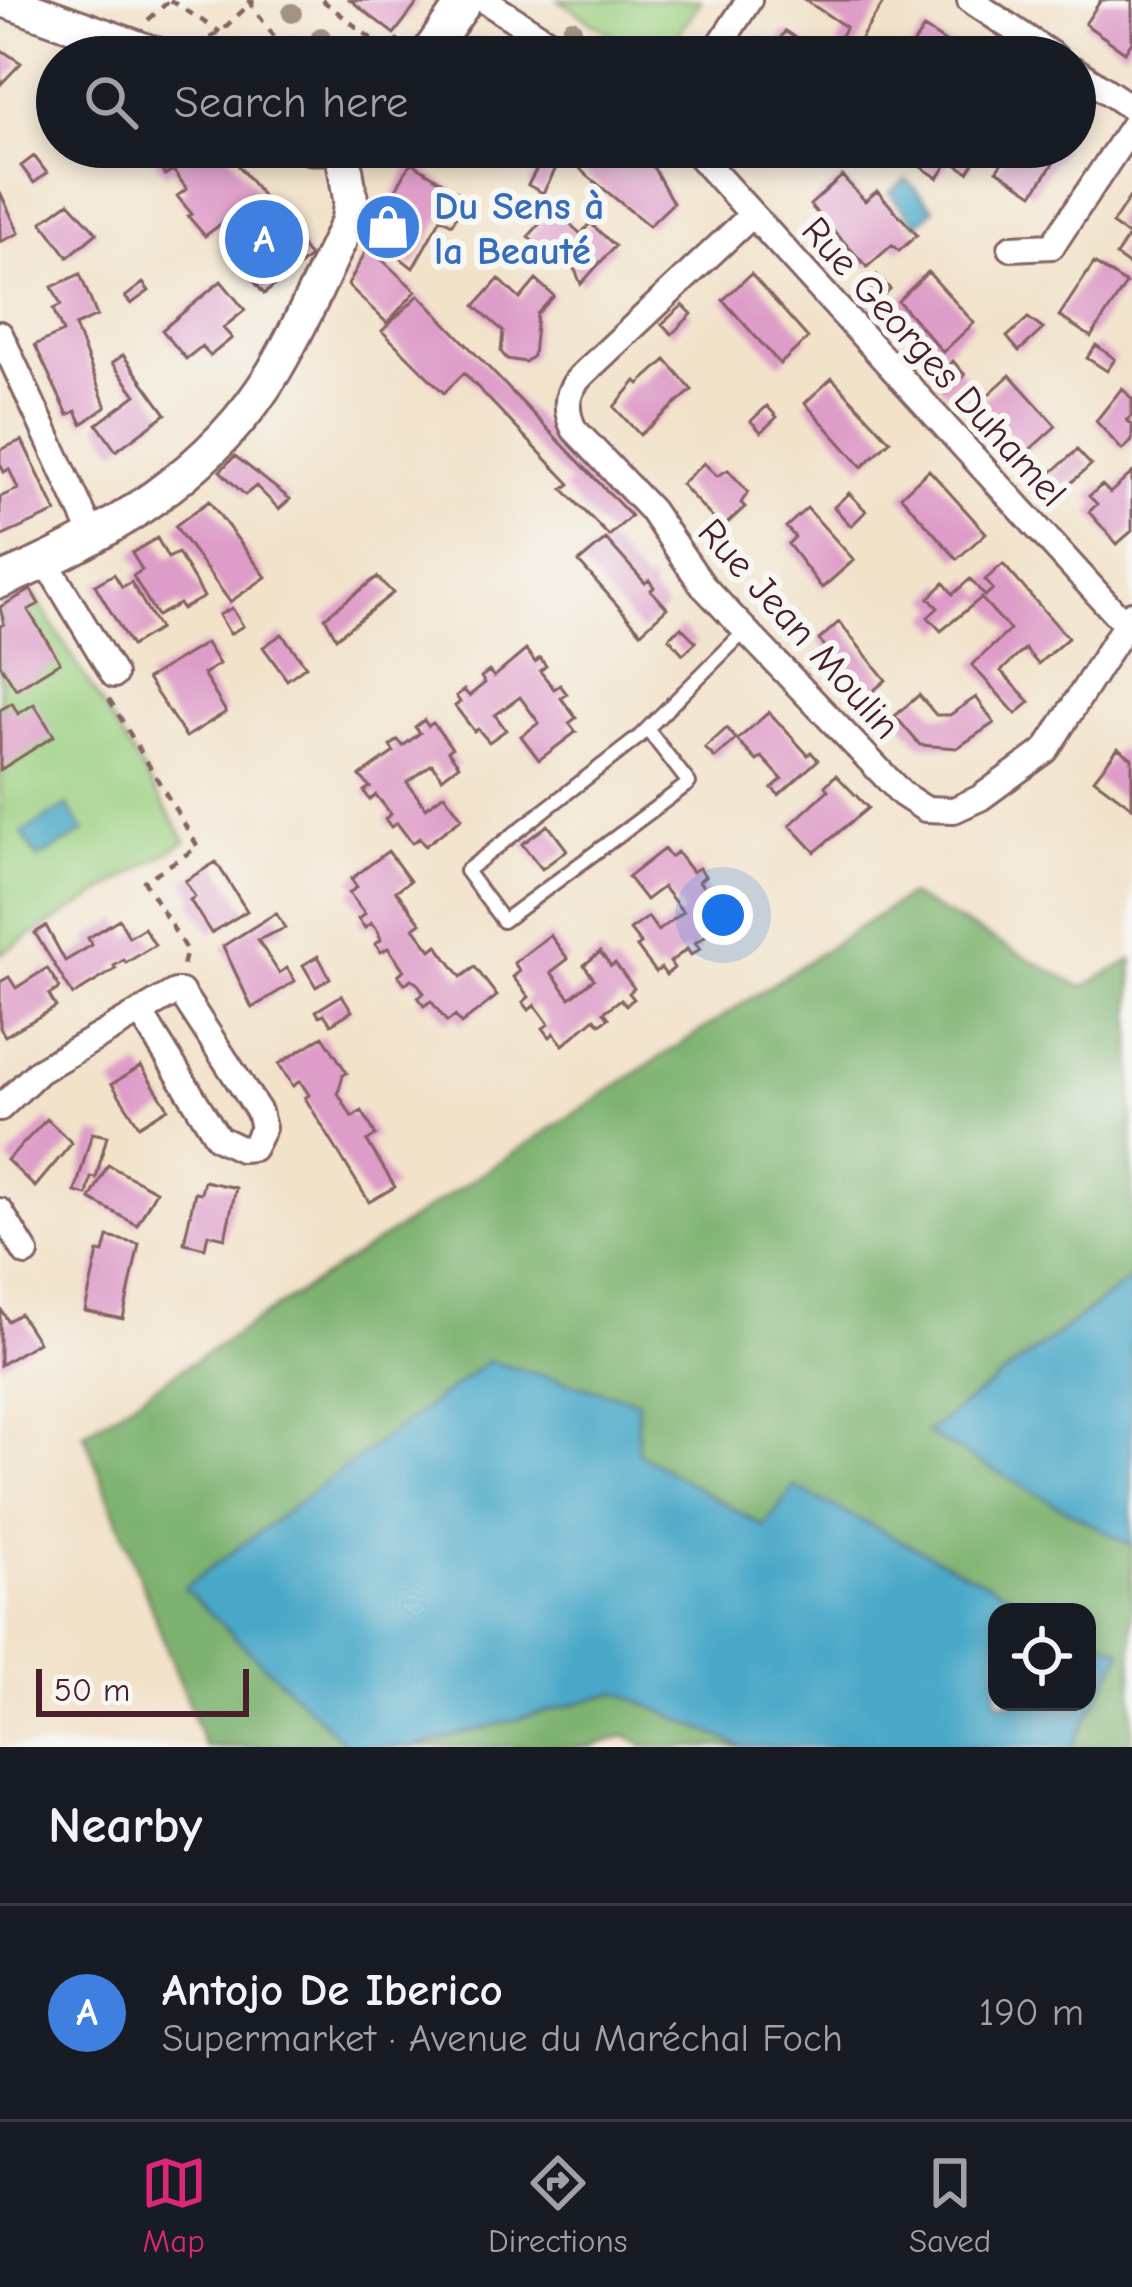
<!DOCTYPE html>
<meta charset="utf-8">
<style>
body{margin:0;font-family:"Comic Neue",sans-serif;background:#242831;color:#f1f3f6}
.controls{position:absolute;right:36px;bottom:36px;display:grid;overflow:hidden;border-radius:24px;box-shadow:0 6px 18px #0003}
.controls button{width:108px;height:108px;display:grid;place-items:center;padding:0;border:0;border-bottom:3px solid #363941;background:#171b24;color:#f1f3f6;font:60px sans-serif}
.scale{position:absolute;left:36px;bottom:30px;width:213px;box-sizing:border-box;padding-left:12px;border:6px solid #4a1f2b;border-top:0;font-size:33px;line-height:42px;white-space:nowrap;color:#4a1f2b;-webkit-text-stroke:9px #f6f6f2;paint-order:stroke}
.you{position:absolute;left:723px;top:915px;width:42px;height:42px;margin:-30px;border:9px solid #fff;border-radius:50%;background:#1a73e8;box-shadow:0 0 0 18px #1a73e833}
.badge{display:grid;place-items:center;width:78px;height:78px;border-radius:50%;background:#db2777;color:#fff;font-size:39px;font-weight:700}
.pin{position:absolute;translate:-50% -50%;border:6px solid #fff;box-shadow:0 3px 12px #0006}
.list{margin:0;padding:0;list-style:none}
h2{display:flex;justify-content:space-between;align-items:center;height:156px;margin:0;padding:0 48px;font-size:51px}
h2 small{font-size:39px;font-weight:400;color:#9ea1a6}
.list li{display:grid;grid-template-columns:78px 1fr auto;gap:36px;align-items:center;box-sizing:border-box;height:216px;padding:0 48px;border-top:3px solid #363941}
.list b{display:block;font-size:45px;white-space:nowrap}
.list p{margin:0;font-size:39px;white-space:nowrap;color:#9ea1a6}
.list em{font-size:39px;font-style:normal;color:#9ea1a6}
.icon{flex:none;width:66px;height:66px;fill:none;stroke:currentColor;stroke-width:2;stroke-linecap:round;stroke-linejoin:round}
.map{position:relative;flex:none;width:1132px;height:1747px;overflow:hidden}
.search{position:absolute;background:#171b24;box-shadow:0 6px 18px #0003;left:36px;right:36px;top:36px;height:132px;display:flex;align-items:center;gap:30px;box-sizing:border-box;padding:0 42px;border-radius:66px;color:#9ea1a6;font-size:45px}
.sheet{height:372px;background:#171b24}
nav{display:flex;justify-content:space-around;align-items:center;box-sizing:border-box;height:168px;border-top:3px solid #363941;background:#171b24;font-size:33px;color:#9ea1a6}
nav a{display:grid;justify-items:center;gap:6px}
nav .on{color:#db2777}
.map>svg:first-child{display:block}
.green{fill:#9cd081;stroke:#737856;stroke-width:3}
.forest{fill:#7db26f;stroke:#64684d;stroke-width:3}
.water{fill:#49a8c8;stroke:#4a647a;stroke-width:3}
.building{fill:#de9cc8}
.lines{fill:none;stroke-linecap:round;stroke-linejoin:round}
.service-casing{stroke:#856363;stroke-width:18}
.minor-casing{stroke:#856363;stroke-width:30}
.secondary-casing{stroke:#856363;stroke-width:39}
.path{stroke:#856363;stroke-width:4.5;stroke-dasharray:9 9;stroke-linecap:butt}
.service{stroke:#fff;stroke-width:12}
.minor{stroke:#fff;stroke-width:24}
.secondary{stroke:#fff;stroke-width:33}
.tree{fill:#a39481}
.labels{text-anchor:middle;stroke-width:12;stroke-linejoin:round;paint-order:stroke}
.shop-label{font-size:39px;font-weight:bold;fill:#366cbe;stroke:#f6f6f2;text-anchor:start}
.street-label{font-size:39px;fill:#4a1f2b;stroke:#f6f6f2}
</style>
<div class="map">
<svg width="1132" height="1747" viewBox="0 0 1132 1747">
<rect width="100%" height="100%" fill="#f6f6f2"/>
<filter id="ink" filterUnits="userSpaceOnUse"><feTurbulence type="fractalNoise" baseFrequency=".00833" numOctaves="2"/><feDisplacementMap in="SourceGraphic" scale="24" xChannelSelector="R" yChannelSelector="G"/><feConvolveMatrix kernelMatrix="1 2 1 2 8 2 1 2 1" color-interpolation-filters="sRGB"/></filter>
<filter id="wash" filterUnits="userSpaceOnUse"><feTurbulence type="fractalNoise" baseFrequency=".004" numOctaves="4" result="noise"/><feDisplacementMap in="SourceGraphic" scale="48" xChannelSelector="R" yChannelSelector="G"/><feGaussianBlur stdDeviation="2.7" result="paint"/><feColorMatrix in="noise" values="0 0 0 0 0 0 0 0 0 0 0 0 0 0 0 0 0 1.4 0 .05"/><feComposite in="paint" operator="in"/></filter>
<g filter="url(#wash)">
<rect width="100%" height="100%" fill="#f2e2ca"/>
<path class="green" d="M559,0H701L663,57H645Z
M31,590L186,841L0,954V607Z"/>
<path class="forest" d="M909,895L1082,987L1132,960V1278L927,1432L1132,1546V1747H1072L1122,1652L1087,1633V1612H1044L794,1488L765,1527L638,1453L185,1588L349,1747H205L84,1433Z
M618,1692L743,1747H644L627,1736L589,1747H414Z"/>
<path class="water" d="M906,179L934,209L917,225L889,193Z
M67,805L84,832L38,859L22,833Z
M1132,1278V1546L926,1433Z
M488,1361L638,1401V1453L764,1527L794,1487L1044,1612H997V1702H1087V1633L1123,1651L1072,1747H743L618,1692L414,1747H349L184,1588Z"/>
<g id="blocks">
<path class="building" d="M350,0H420L394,34Z
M805,0H885L851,54L836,44L846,27Z
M1101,0H1132V41L1125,52L1085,24Z
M924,28L953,47L968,57H905Z
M785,31L813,50L808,57H794L776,45Z
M474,39L503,57H463Z
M0,49L21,63L0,85Z
M170,147H224L310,257L264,294L233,253L245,243L226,220L205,236L188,216L192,214L177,196L187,189L173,170L165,175L154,160Z
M578,147H634L651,163L673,203L649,226L584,173L571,158Z
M734,147H770L760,164Z
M815,147L827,152L811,167L803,157Z
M926,147H973L981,152L968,172L950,160L938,178L915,163Z
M1012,147H1064L1033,194L997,170Z
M34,156L47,173L34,183L21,166Z
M542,159L555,170L543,193L528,185Z
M411,162L467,198L452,224L441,218L413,268L371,235Z
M842,176L865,201L877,191L917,235L899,251L892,245L867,267L810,205Z
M0,192L19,233L0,242Z
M1129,198L1132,200L1129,236L1112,224Z
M69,202L97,233L68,257L42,222Z
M553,209L581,234L590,223L615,246L581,284L575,270L562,259L558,264L528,237Z
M1128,237L1132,240L1130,266L1116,256Z
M368,247L416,291L387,323L348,285Z
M1094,263L1126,284L1091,337L1059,316Z
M928,272L974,323L943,352L898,301Z
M80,274L97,316L75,326L106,407L82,424L76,411L68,415L35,345L63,332L53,309L61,305L52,287Z
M751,274L808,338L780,364L723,300Z
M877,275L890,289L871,307L858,292Z
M499,279L520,299L536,280L554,296L537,314L533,356L525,362L507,359L501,352L503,331L475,306Z
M221,281L245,310L223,328L232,338L210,356L202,346L186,359L162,330Z
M143,283L149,291L131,304L125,297Z
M419,295L631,516L609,536L563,489L570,484L464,373L444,393L382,331Z
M683,305L692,314L672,334L662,324Z
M1028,318L1043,329L1019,351L1007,337Z
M1096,345L1115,359L1107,371L1087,358Z
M123,355L166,414L116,451L97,424L136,395L112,363Z
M666,360L692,390L640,435L614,407L636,381L639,384Z
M953,361L965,375L946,393L934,378Z
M1010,375L1056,426L1025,454L979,403Z
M832,378L890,441L862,467L805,403Z
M1122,388L1132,399V416L1127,420L1132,425V441L1122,450L1096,421Z
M767,406L777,417L761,432L751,421Z
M22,440L56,512L0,537V497L18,489L9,469L4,472L0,463V450Z
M1077,450L1091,465L1063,490L1049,475Z
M235,456L290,499L279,509L256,486L245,495L220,471Z
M704,463L717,476L728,470L748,492L741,503L745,507L722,528L681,484Z
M929,470L986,533L957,559L901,496Z
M1132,473V531L1117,544L1089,512L1097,504L1089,496L1102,485L1110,493Z
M849,493L866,511L851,526L834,507Z
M209,501L266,577L230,602L175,526Z
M807,508L854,560L822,588L788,544L795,537L786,527Z
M157,538L168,558L178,553L204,597L182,609L179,604L157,616L133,576L142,570L132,553Z
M606,539L645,583L649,580L654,587L651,590L667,608L641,632L579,562Z
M1003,564L1068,638L1038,664L1025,649L1001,671L1030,702L1016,714L972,665L1010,630L981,598L941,631L928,617L938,608L929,598L944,583L953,594L970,579L985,596L993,589L985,580Z
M114,574L122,587L131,582L159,629L131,646L95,585Z
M377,577L393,593L336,638L325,617Z
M31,590L39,604L28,610L60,662L16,689L0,664V626L4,624L0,607Z
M232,608L243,626L230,634L219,615Z
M839,622L886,680L865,698L819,640Z
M681,627L696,642L683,654L669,638Z
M282,634L306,666L287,680L263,647Z
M206,643L219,664L203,674L226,712L186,737L147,679Z
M526,650L535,662L540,658L546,666L540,671L554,689L560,685L567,694L561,698L576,718L569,723L576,732L539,760L521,736L539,723L520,697L495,715L506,730L489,742L478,729L474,731L455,706L460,702L456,696L464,690L469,696L485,683L481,677L489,671L494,677Z
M919,695L936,715H950L976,697L994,723L957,748L920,745L895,716Z
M12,703L18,714L34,704L54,736L0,770V710Z
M769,712L808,755L811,752L818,760L779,795L772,788L782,779L762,757L757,761L737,740Z
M424,720L428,726L433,723L452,748L448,751L459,765L442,778L432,764L407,782L426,808L444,794L462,818L425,846L419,838L412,843L397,823L391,827L385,819L391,814L376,795L370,800L364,791L370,787L360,776L394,752L390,746L398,740L403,746L420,733L415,727Z
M727,728L736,739L715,758L705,748Z
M1118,748L1132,758V807L1094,779Z
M836,775L868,808L815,852L790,825L828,790L825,786Z
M548,825L567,850L542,869L522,844Z
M664,849L670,857L677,852L692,872L699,868L705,876L699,881L713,900L719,895L726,903L719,908L730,919L695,943L700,949L691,955L687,949L670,962L674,968L666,975L661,968L656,972L637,947L641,944L630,930L648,917L658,931L683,912L663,887L646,900L628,877Z
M388,851L410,881L396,891L421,923L414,928L431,950L437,945L461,977L475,967L497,996L461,1024L455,1016L447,1022L431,1001L424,1006L418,998L424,993L418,984L411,979L405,984L398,975L404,970L388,948L381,952L375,944L381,940L378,931L371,923L365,928L358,919L365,914L349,893L357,887L351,879Z
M216,862L247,911L211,933L190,900L195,897L185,881Z
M276,913L285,928L258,940L279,973L287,968L295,981L252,1008L223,946Z
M119,919L129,937L144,928L155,945L126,963L124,960L114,966L116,969L73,995L35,933L46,926L65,961L92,945L88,938Z
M550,935L568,959L551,972L570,998L594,979L584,965L600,952L611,966L615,963L634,988L629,993L634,999L626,1005L621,999L604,1012L609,1018L600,1024L595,1018L563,1045L554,1033L550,1037L543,1028L549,1024L535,1005L529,1010L523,1002L529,997L513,977L520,971L514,963Z
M318,956L330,978L316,987L303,965Z
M47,968L60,988L49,995L56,1007L5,1036L0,1028V982L9,977L16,988Z
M342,995L352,1011L331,1024L324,1014L319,1016L316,1011Z
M323,1036L347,1073L343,1075L338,1093L352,1117L362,1111L376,1135L367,1141L395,1187L369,1202L305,1098L309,1095L300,1081L293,1086L279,1064Z
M141,1066L168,1108L139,1126L112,1084Z
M47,1119L72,1143L35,1187L7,1160Z
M92,1133L107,1136L96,1178L91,1177L87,1195L75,1192Z
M108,1165L156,1191L137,1225L90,1199Z
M204,1181L236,1188L225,1238L208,1234L205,1248L184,1243L195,1192L201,1193Z
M108,1237L139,1244L123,1319L85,1311L98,1252L104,1253Z
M0,1308L8,1321L20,1314L38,1342L0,1365Z"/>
</g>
</g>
<g filter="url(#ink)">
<use href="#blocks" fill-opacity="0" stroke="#856363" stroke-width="3"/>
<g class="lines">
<g class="service-casing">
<path id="service" d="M647,729L689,783L503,921L466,871L639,737L745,631"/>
</g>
<g class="minor-casing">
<path id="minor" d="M484,0L572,57
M970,0L1055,57
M712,57L749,0
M1075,70L1132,108
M691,147L1125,624
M752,215L584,373C567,389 563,407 574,429L651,510L703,586L902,794L925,809L954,810L980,798L1046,750L1132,614
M1011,248L1052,246L1132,126
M0,334L94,538
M46,562L114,675
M0,1108L39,1071L175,992H181L259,1112L263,1128L253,1148L241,1149L218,1138L140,1012
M0,1211L26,1253"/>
</g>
<g class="secondary-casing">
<path id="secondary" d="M4,0L163,57
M426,57L466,0
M311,147H348
M0,581C106,538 214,471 274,371C302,324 324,272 348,222L351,202L342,149"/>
</g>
<path class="path" d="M170,0L220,32
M248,0L289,57
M322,0L386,50
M148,20L170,0
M194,47L220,32L254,0
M379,57L401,37
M109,699L198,847L144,881L187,951L182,969"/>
<use href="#service" class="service"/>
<use href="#minor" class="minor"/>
<use href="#secondary" class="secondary"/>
</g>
<g class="tree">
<circle cx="292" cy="13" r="10"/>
<circle cx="572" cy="29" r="10"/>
<circle cx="321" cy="37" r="10"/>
</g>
</g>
<defs>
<g id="shop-disc" transform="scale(3.45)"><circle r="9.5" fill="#3f7fe0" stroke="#f6f6f2"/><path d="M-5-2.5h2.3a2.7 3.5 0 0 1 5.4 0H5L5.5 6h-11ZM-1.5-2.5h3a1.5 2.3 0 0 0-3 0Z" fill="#fff"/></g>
</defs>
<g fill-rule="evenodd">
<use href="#shop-disc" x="388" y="227"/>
</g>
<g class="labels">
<g class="shop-label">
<text x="434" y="219">Du Sens à<tspan x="434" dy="45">la Beauté</tspan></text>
</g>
<g class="street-label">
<text transform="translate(935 361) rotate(48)" y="14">Rue Georges Duhamel</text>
<text transform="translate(800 628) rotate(48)" y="14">Rue Jean Moulin</text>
</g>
</g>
</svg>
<div class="controls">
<button><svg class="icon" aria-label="locate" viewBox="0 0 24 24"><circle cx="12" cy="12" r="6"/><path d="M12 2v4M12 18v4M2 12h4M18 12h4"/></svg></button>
</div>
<div class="scale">50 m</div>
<div class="you"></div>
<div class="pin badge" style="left:264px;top:239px;background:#3f7fe0">A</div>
<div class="search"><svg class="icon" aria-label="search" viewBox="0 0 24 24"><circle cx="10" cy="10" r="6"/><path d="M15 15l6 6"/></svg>Search here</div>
</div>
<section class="sheet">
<h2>Nearby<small></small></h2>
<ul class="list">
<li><span class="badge" style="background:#3f7fe0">A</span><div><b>Antojo De Iberico</b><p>Supermarket · Avenue du Maréchal Foch</p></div><em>190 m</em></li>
</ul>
</section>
<nav>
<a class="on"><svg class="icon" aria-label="map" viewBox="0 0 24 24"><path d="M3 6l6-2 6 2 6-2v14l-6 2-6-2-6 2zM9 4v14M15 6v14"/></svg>Map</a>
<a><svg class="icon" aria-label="directions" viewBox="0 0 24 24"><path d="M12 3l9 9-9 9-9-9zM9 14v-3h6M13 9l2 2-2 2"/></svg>Directions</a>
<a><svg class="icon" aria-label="saved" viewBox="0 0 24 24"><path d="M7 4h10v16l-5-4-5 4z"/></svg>Saved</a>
</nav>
